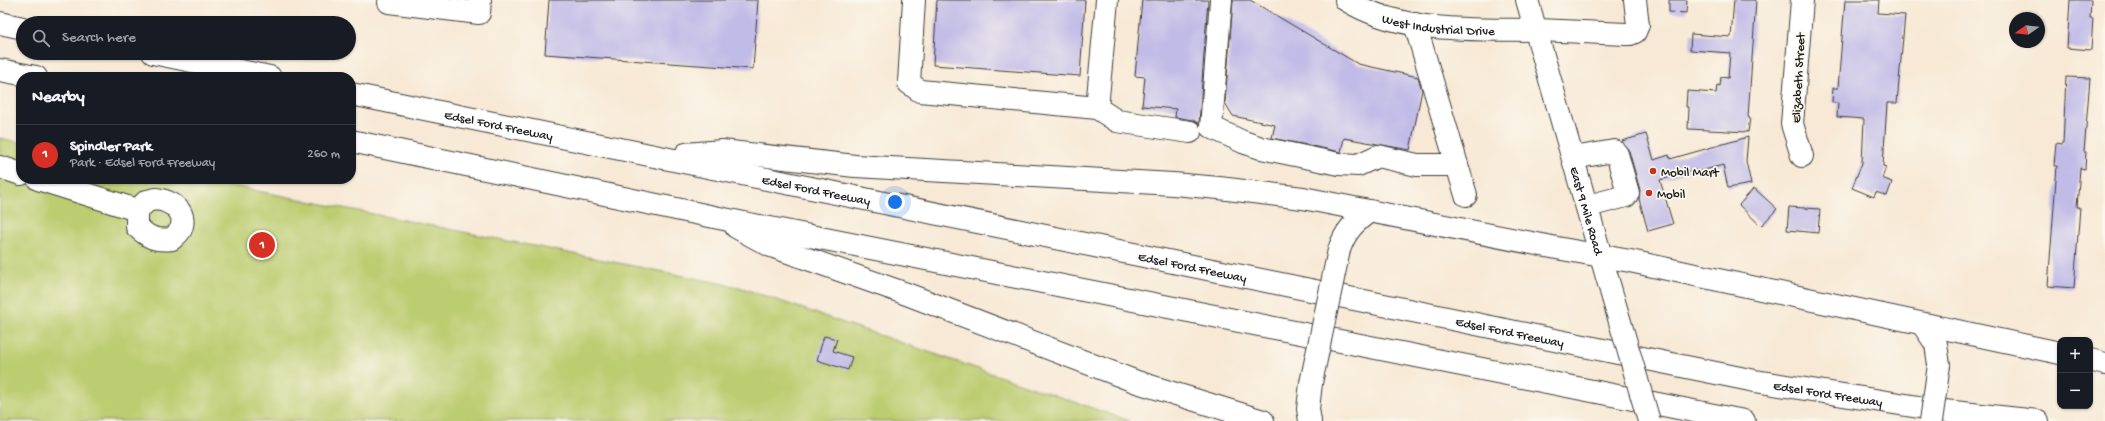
<!DOCTYPE html>
<meta charset="utf-8">
<style>
body{margin:0;font-family:"Gochi Hand",sans-serif;background:#242831;color:#f1f3f6}
.controls{position:absolute;right:12px;bottom:12px;display:grid;overflow:hidden;border-radius:8px;box-shadow:0 1px 3px #0004}
.controls button{width:36px;height:36px;display:grid;place-items:center;padding:0;border:0;border-bottom:1px solid #363941;background:#171b24;color:#f1f3f6;font:20px sans-serif}
.compass{position:absolute;left:2009px;top:12px;width:36px;height:36px;border-radius:50%;background:#171b24;box-shadow:0 1px 3px #0004;rotate:256deg}
.you{position:absolute;left:895px;top:202px;width:14px;height:14px;margin:-10px;border:3px solid #fff;border-radius:50%;background:#1a73e8;box-shadow:0 0 0 6px #1a73e833}
.badge{display:grid;place-items:center;width:26px;height:26px;border-radius:50%;background:#d93025;color:#fff;font-size:13px;font-weight:700}
.pin{position:absolute;translate:-50% -50%;border:2px solid #fff;box-shadow:0 1px 4px #0006}
.list{margin:0;padding:0;list-style:none}
h2{display:flex;justify-content:space-between;align-items:center;height:52px;margin:0;padding:0 16px;font-size:17px}
h2 small{font-size:13px;font-weight:400;color:#9ea1a6}
.list li{display:grid;grid-template-columns:26px 1fr auto;gap:12px;align-items:center;box-sizing:border-box;height:60px;padding:0 16px;border-top:1px solid #363941}
.list b{display:block;font-size:15px;white-space:nowrap}
.list p{margin:0;font-size:13px;white-space:nowrap;color:#9ea1a6}
.list em{font-size:13px;font-style:normal;color:#9ea1a6}
.icon{flex:none;width:22px;height:22px;fill:none;stroke:currentColor;stroke-width:2;stroke-linecap:round;stroke-linejoin:round}
.map{position:relative;flex:none;width:2105px;height:421px;overflow:hidden}
.search{position:absolute;background:#171b24;box-shadow:0 1px 3px #0004;left:16px;top:16px;width:340px;height:44px;display:flex;align-items:center;gap:10px;box-sizing:border-box;padding:0 14px;border-radius:22px;color:#9ea1a6;font-size:15px}
.panel{position:absolute;background:#171b24;box-shadow:0 1px 3px #0004;left:16px;top:72px;width:340px;height:112px;border-radius:16px}
.map>svg:first-child{display:block}
.green{fill:#bccc6f;stroke:#6c7446}
.building{fill:#c1bbe7}
.lines{fill:none;stroke-linecap:round;stroke-linejoin:round}
.minor-casing{stroke:#3d3b38;stroke-width:24}
.major-casing{stroke:#3d3b38;stroke-width:24}
.highway-casing{stroke:#3d3b38;stroke-width:24}
.minor{stroke:#fff;stroke-width:22}
.major{stroke:#fff;stroke-width:22}
.highway{stroke:#fff;stroke-width:22}
.major-bridge-casing{stroke:#3d3b38;stroke-width:24;stroke-linecap:butt}
.highway-bridge-casing{stroke:#3d3b38;stroke-width:24;stroke-linecap:butt}
.major-bridge{stroke:#fff;stroke-width:22}
.highway-bridge{stroke:#fff;stroke-width:22}
.poi-dot{fill:#c8321e;stroke:#fbf7ec;stroke-width:1.5}
.labels{text-anchor:middle;stroke-width:3.5;stroke-linejoin:round;paint-order:stroke}
.street-label{font-size:13px;fill:#1c1c1c;stroke:#fbf7ec}
.poi-label{font-size:13px;fill:#1c1c1c;stroke:#fbf7ec;text-anchor:start}
</style>
<div class="map">
<svg width="2105" height="421" viewBox="0 0 2105 421">
<rect width="100%" height="100%" fill="#fbf7ec"/>
<filter id="ink" filterUnits="userSpaceOnUse"><feTurbulence type="fractalNoise" baseFrequency=".025" numOctaves="2"/><feDisplacementMap in="SourceGraphic" scale="8" xChannelSelector="R" yChannelSelector="G"/><feConvolveMatrix kernelMatrix="1 2 1 2 8 2 1 2 1" color-interpolation-filters="sRGB"/></filter>
<filter id="wash" filterUnits="userSpaceOnUse"><feTurbulence type="fractalNoise" baseFrequency=".012" numOctaves="4" result="noise"/><feDisplacementMap in="SourceGraphic" scale="16" xChannelSelector="R" yChannelSelector="G"/><feGaussianBlur stdDeviation="0.9" result="paint"/><feColorMatrix in="noise" values="0 0 0 0 0 0 0 0 0 0 0 0 0 0 0 0 0 1.4 0 .05"/><feComposite in="paint" operator="in"/></filter>
<g filter="url(#wash)">
<rect width="100%" height="100%" fill="#f7e9d5"/>
<path class="green" d="M0,138L21,143V179H198L739,287L1130,421H0Z"/>
<g id="blocks">
<path class="building" d="M549,0H758L753,69L545,54Z
M937,0H1085L1080,76L933,65Z
M1142,0H1208L1199,123L1192,120L1175,117L1176,109L1142,106L1145,77L1135,76Z
M1233,0H1250L1358,64L1418,77L1422,90L1410,150L1344,138L1341,152L1272,138L1275,125L1233,116L1225,103Z
M1669,0H1687L1686,13L1669,12Z
M1734,0H1756L1748,117L1750,118L1748,132L1688,129L1689,107H1686L1687,91L1716,93L1717,85L1720,86L1721,77L1728,78L1730,53L1690,50L1691,34L1731,37Z
M1845,0H1879L1878,13L1905,15L1897,103H1887L1883,166L1886,167L1882,178L1892,182L1887,196L1876,192L1874,197L1852,188L1862,163L1864,119L1837,117L1838,103L1832,102L1833,88H1838Z
M2070,0H2091L2090,18H2093L2091,50L2067,48Z
M2066,77L2090,78L2084,152H2086L2085,169L2080,168L2077,207H2080L2074,288L2048,286L2057,166H2054L2056,143L2063,144Z
M1646,134L1654,160L1669,155L1670,159L1748,137L1746,161L1751,184L1728,188L1723,165L1697,172L1696,170L1660,180L1673,224L1648,231L1639,199L1640,190L1629,151L1622,141Z
M1754,188L1777,209L1761,226L1739,205Z
M1789,207L1820,209L1818,233L1787,230Z
M824,336L837,339L833,351L852,357L848,370L817,360Z"/>
</g>
</g>
<g filter="url(#ink)">
<use href="#blocks" fill-opacity="0" stroke="#3d3b38" stroke-width="1"/>
<g class="lines">
<g class="minor-casing">
<g id="minor">
<path d="M390,0L389,2L479,13L480,0"/>
<path d="M914,0L909,83L920,91L1097,108L1107,0"/>
<path d="M1221,0L1211,127L1243,142L1261,148L1339,164L1358,165L1378,156L1417,165H1457"/>
<path id="s1" d="M1346,0C1401,34 1473,29 1536,30C1567,31 1598,33 1630,34L1635,32L1638,25L1635,0"/>
<path d="M1802,0L1792,124L1802,156"/>
<path d="M1415,24L1466,195"/>
<path d="M1097,108L1117,121L1190,132"/>
<path d="M1573,158L1614,151L1617,154L1628,193L1626,196L1588,206"/>
<path d="M0,167L21,174"/>
<path d="M38,179L137,210"/>
<path d="M156,199C171,201 188,211 181,229C179,233 175,236 172,239C156,241 149,238 137,227V210L147,201Z"/>
</g>
</g>
<g class="major-casing">
<g id="major">
<path id="s2" d="M1527,0L1613,298"/>
</g>
</g>
<g class="highway-casing">
<g id="highway">
<path d="M0,23L23,28"/>
<path d="M153,53L270,77"/>
<path d="M0,70L36,77"/>
<path id="s3" d="M351,94L1755,381L1944,411L2038,421"/>
<path d="M351,141L719,218L1744,421"/>
<path d="M686,154L722,151L855,166L1173,184L1219,188L1303,198L1562,249L1630,261L2060,353"/>
<path d="M736,227L771,246L904,293L1137,382L1263,421"/>
<path d="M1339,250C1345,232 1354,222 1370,211"/>
<path d="M1923,325L1936,344L1939,365"/>
<path d="M2090,360L2105,364"/>
<path d="M1310,421L1308,409L1311,383"/>
</g>
</g>
<use href="#minor" class="minor"/>
<use href="#major" class="major"/>
<use href="#highway" class="highway"/>
<g class="major-bridge-casing">
<path id="major-bridge" d="M1613,298L1649,421"/>
</g>
<g class="highway-bridge-casing">
<path id="highway-bridge" d="M1311,383L1339,250
M1931,421L1939,365"/>
</g>
<use href="#major-bridge" class="major-bridge"/>
<use href="#highway-bridge" class="highway-bridge"/>
</g>
</g>
<g class="poi-dot">
<circle cx="1653" cy="171" r="4"/>
<circle cx="1649" cy="193" r="4"/>
</g>
<g class="labels">
<g class="street-label">
<text dy="5" stroke="none"><textPath href="#s1" startOffset="97">West Industrial Drive</textPath></text>
<text transform="translate(1797 78) rotate(-87)" y="5">Elizabeth Street</text>
<text dy="5" stroke="none"><textPath href="#s3" startOffset="151">Edsel Ford Freeway</textPath></text>
<text dy="5" stroke="none"><textPath href="#s3" startOffset="475">Edsel Ford Freeway</textPath></text>
<text dy="5" stroke="none"><textPath href="#s2" startOffset="219">East 9 Mile Road</textPath></text>
<text dy="5" stroke="none"><textPath href="#s3" startOffset="859">Edsel Ford Freeway</textPath></text>
<text dy="5" stroke="none"><textPath href="#s3" startOffset="1183">Edsel Ford Freeway</textPath></text>
<text dy="5" stroke="none"><textPath href="#s3" startOffset="1507">Edsel Ford Freeway</textPath></text>
</g>
<g class="poi-label">
<text x="1661" y="176">Mobil Mart</text>
<text x="1657" y="198">Mobil</text>
</g>
</g>
</svg>
<div class="controls">
<button>+</button>
<button>−</button>
</div>
<svg class="compass" viewBox="-18 -18 36 36"><path d="M0-13l5 13h-10z" fill="#e53935"/><path d="M0 13l5-13h-10z" fill="#9ea1a6"/></svg>
<div class="you"></div>
<div class="pin badge" style="left:262px;top:245px">1</div>
<div class="search"><svg class="icon" aria-label="search" viewBox="0 0 24 24"><circle cx="10" cy="10" r="6"/><path d="M15 15l6 6"/></svg>Search here</div>
<section class="panel">
<h2>Nearby<small></small></h2>
<ul class="list">
<li><span class="badge">1</span><div><b>Spindler Park</b><p>Park · Edsel Ford Freeway</p></div><em>260 m</em></li>
</ul>
</section>
</div>
